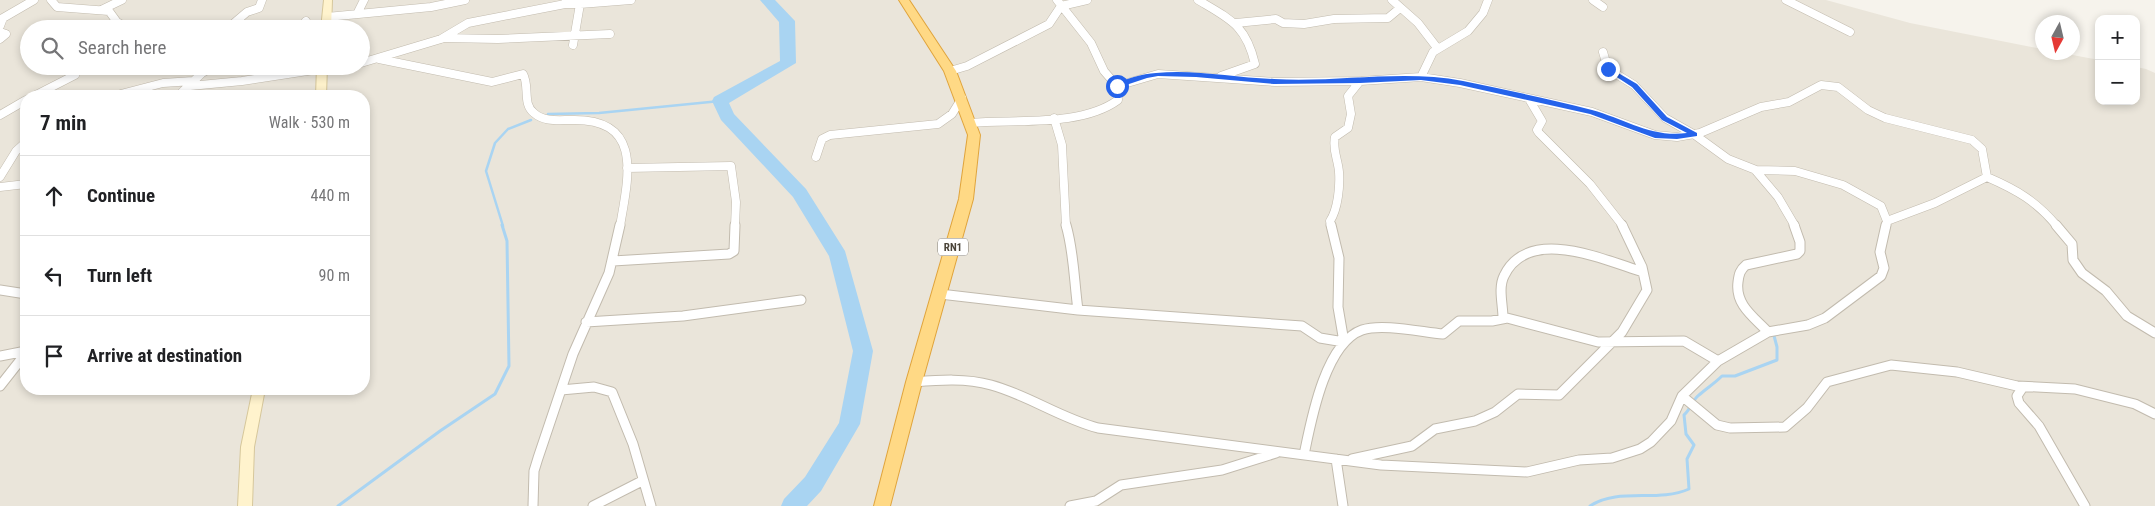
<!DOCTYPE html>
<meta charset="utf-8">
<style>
body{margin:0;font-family:"Roboto Condensed",sans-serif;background:#f2f2f2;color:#202124}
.controls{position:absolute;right:15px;top:15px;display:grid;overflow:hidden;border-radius:10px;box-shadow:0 2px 8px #0003}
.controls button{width:45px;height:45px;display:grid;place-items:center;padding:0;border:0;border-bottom:1px solid #e0e0e0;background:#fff;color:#202124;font:25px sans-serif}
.compass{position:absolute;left:2035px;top:15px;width:45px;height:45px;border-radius:50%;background:#fff;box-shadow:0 2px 8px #0003;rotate:188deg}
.stop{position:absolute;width:15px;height:15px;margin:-11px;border:4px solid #2563eb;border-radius:50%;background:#fff}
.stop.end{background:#2563eb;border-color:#fff;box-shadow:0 1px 5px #0008}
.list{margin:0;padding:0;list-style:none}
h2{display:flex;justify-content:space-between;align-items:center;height:65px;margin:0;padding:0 20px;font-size:21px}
h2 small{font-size:16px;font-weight:400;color:#757577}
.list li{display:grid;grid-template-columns:32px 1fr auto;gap:15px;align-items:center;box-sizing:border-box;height:80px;padding:0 20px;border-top:1px solid #e0e0e0}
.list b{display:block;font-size:19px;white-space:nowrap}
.list em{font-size:16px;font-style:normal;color:#757577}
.icon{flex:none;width:28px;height:28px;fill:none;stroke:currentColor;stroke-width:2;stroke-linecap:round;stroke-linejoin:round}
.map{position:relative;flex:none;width:2155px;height:506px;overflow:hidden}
.search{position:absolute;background:#fff;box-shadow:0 2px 8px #0003;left:20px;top:20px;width:350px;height:55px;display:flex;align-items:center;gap:12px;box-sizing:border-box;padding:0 18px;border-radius:28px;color:#757577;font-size:19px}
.panel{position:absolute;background:#fff;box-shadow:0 2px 8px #0003;left:20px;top:90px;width:350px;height:305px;border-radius:20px}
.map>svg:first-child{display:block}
.residential{fill:#eae5da;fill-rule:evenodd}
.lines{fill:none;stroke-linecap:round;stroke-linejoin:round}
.stream-far1{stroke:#a9d4f2;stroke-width:2.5}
.stream{stroke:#a9d4f2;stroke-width:3}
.river{fill:#a9d4f2;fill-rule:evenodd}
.minor-far1-casing{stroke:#c2bbae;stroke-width:9}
.minor-casing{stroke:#c2bbae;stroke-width:11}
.secondary-casing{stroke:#d6c79b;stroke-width:2}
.trunk-casing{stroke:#e0a43c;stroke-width:2}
.minor-far1{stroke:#fff;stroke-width:8}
.minor{stroke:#fff;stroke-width:9}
.secondary{fill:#fff3cd;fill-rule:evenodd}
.trunk{fill:#ffd985;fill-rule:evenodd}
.route{fill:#2563eb}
.labels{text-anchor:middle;stroke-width:4;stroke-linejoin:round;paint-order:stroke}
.shield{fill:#fff;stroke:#817c74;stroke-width:1}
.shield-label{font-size:11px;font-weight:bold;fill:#4b4439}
</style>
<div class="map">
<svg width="2155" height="506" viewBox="0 0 2155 506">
<rect width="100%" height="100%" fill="#f6f3ec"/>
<path class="residential" d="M0,0H1826L1910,23L2042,49V52L2062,53L2099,60V101H2136V67L2146,69L2155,73V506H0ZM29,29H361V66H29ZM26,96H364V389H26Z"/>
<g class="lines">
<path class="stream-far1" d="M548,114L599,113L720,101
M503,226L486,171L495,143L508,129L531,120"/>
<path class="stream" d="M338,506L440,431L495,394L509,366L507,241L502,225
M1590,506C1619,487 1657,503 1689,489L1687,459L1694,445L1686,434L1684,415C1691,409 1693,399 1699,395C1707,388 1715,383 1722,376H1735L1777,360V347L1773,332"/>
<path class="river" d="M760,0H775L795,21L796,63L729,103L734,114L806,189L845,251L873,351L860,424L821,491L807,506H781L784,499L805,477L839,423L853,351L829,256L793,197L721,120L712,101L714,97L780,61L779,22Z"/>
<g class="minor-far1-casing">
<path id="minor-far1" d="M51,0L57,7L109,11L117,22L129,29
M566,0L565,4H580L573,45
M1057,0L1091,43L1104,71L1117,86
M1198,0C1230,19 1246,25 1255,64L1221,76
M1392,0L1418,23L1438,49
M1593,0L1603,7
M1786,0L1850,32
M580,4L631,0
M101,10L122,0
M358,12L364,0
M327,17L431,7L465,0
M1236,23L1276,19L1283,23L1304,24L1334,19L1388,18L1400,8
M0,26L3,18L34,0
M227,29L247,12L259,8L262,0
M299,29L306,21
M0,32L6,34L0,39
M444,38L498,39L610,34
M1603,52L1608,69L1634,85L1665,118L1695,135L1728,159L1756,170L1795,171L1843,185L1881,206L1887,221L1886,226
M379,59L492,82L523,74C530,86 522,104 534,113C544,122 558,120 571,120C643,118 629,175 620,226
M361,63L441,39L468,23L565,4
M950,71L967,66L1049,24L1061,6L1087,0
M1421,77L1433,52L1468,31L1483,13L1488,0
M190,86L242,81L340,66
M34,96L75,75
M113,96L163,83L193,81
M178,96L202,73L215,66
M1529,99L1542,121L1537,130L1539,133L1590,184L1623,226
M0,115L26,100
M1054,118L1062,145L1066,226
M971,123C1016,119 1081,127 1118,100L1117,86L1158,74L1275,82L1360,81L1421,77L1460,83L1592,112L1655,135L1677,137L1700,133L1761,107L1789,102L1821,85L1838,87L1868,110L1885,118L1972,140L1982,149L1987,177
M816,157L822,139L830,135L938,124L952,114L962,98
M627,168L731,166L736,202L735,226
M1756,171L1778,197L1795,226
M0,177L16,151L26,142
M0,187L26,184
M1887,221L1935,203L1987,177C2017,190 2036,201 2057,226
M1331,226L1330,221C1338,209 1340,186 1339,172C1338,159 1332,149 1335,137L1348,128L1351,114L1348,96L1360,81"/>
</g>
<g class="minor-casing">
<path id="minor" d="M1066,225C1074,252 1074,281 1078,310
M1331,225L1339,258L1338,307L1344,342
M2056,225L2072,244L2073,260L2082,273L2106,291L2127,316L2155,333
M613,261L729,254L734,251L735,225
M0,290L26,294
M940,294L1078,310L1302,326L1320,338L1344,342
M1503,318C1503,305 1498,288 1504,276C1528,225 1604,260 1643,272
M586,322L683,316L801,300
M1768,332C1754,317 1735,305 1738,282C1739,274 1740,270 1746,265L1797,254L1800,251V242L1794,225
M0,356L26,351
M914,382C940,380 966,378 991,385C1028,395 1060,418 1098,428L1381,465L1527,472L1579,460L1612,458L1640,449L1651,442L1671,421L1682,396L1718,361L1768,332L1808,325L1825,318L1881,276L1884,268L1880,252L1886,225
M0,386L26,353
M2023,387L2017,396L2019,403L2039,426L2085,506
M561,390L594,387L612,392L633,444L651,506
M1682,396L1717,425L1730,428L1785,427L1807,408L1827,382L1891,365L1957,372L2017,386L2075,389L2135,404L2155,414
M1304,455C1311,421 1325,343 1362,330C1382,323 1421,332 1443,334L1459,321H1492L1507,318L1598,342L1684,341L1718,361
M1336,459L1343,506
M1352,459L1412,446L1435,429L1475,421L1495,412L1518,394L1559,395L1622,332L1647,290L1642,267L1622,225
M533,506L534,471L538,458L573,354L609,273L620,225
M593,506L642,481
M1070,506L1096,501L1121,485L1222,470L1276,453"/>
</g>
<g class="secondary-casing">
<path id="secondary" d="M324,0H332L331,29H321Z
M317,66H327L326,96H316Z
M253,389H265L254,447L252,506H238L241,447Z"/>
</g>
<g class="trunk-casing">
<path id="trunk" d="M899,0H909L956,71L980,135L973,199L922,382L890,506H874L906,382L959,199L968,135L944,71Z"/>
</g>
<use href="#minor-far1" class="minor-far1"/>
<use href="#minor" class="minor"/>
<use href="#secondary" class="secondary"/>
<use href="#trunk" class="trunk"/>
</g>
<path class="route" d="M1608,67L1637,84L1667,117L1697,133V136L1677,139L1655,138L1590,114L1460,85L1421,80L1360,83L1274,84L1196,77L1158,76L1147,78L1117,88L1114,86C1124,78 1143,74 1156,73C1195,69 1235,78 1274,79C1336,83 1402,69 1463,81C1506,90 1550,99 1592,110C1625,119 1652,138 1687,133L1662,120L1632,87L1606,70Z"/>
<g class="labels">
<rect class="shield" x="938" y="238.5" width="30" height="17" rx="4"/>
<g class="shield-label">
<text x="953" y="251">RN1</text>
</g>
</g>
</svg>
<div class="controls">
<button>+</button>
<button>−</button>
</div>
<svg class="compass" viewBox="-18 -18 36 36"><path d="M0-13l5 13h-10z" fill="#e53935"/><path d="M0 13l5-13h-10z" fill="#757577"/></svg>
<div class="stop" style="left:1117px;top:86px"></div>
<div class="stop end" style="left:1608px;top:69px"></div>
<div class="search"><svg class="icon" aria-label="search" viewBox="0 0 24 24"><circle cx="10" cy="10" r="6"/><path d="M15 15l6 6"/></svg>Search here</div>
<section class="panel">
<h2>7 min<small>Walk · 530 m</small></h2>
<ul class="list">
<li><svg class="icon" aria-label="ahead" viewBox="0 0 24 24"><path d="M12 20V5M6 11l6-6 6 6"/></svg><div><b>Continue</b></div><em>440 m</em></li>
<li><svg class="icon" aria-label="left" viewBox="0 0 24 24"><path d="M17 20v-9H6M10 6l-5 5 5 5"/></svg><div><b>Turn left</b></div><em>90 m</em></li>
<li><svg class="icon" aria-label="arrive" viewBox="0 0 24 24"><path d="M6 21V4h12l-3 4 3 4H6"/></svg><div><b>Arrive at destination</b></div></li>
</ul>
</section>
</div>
